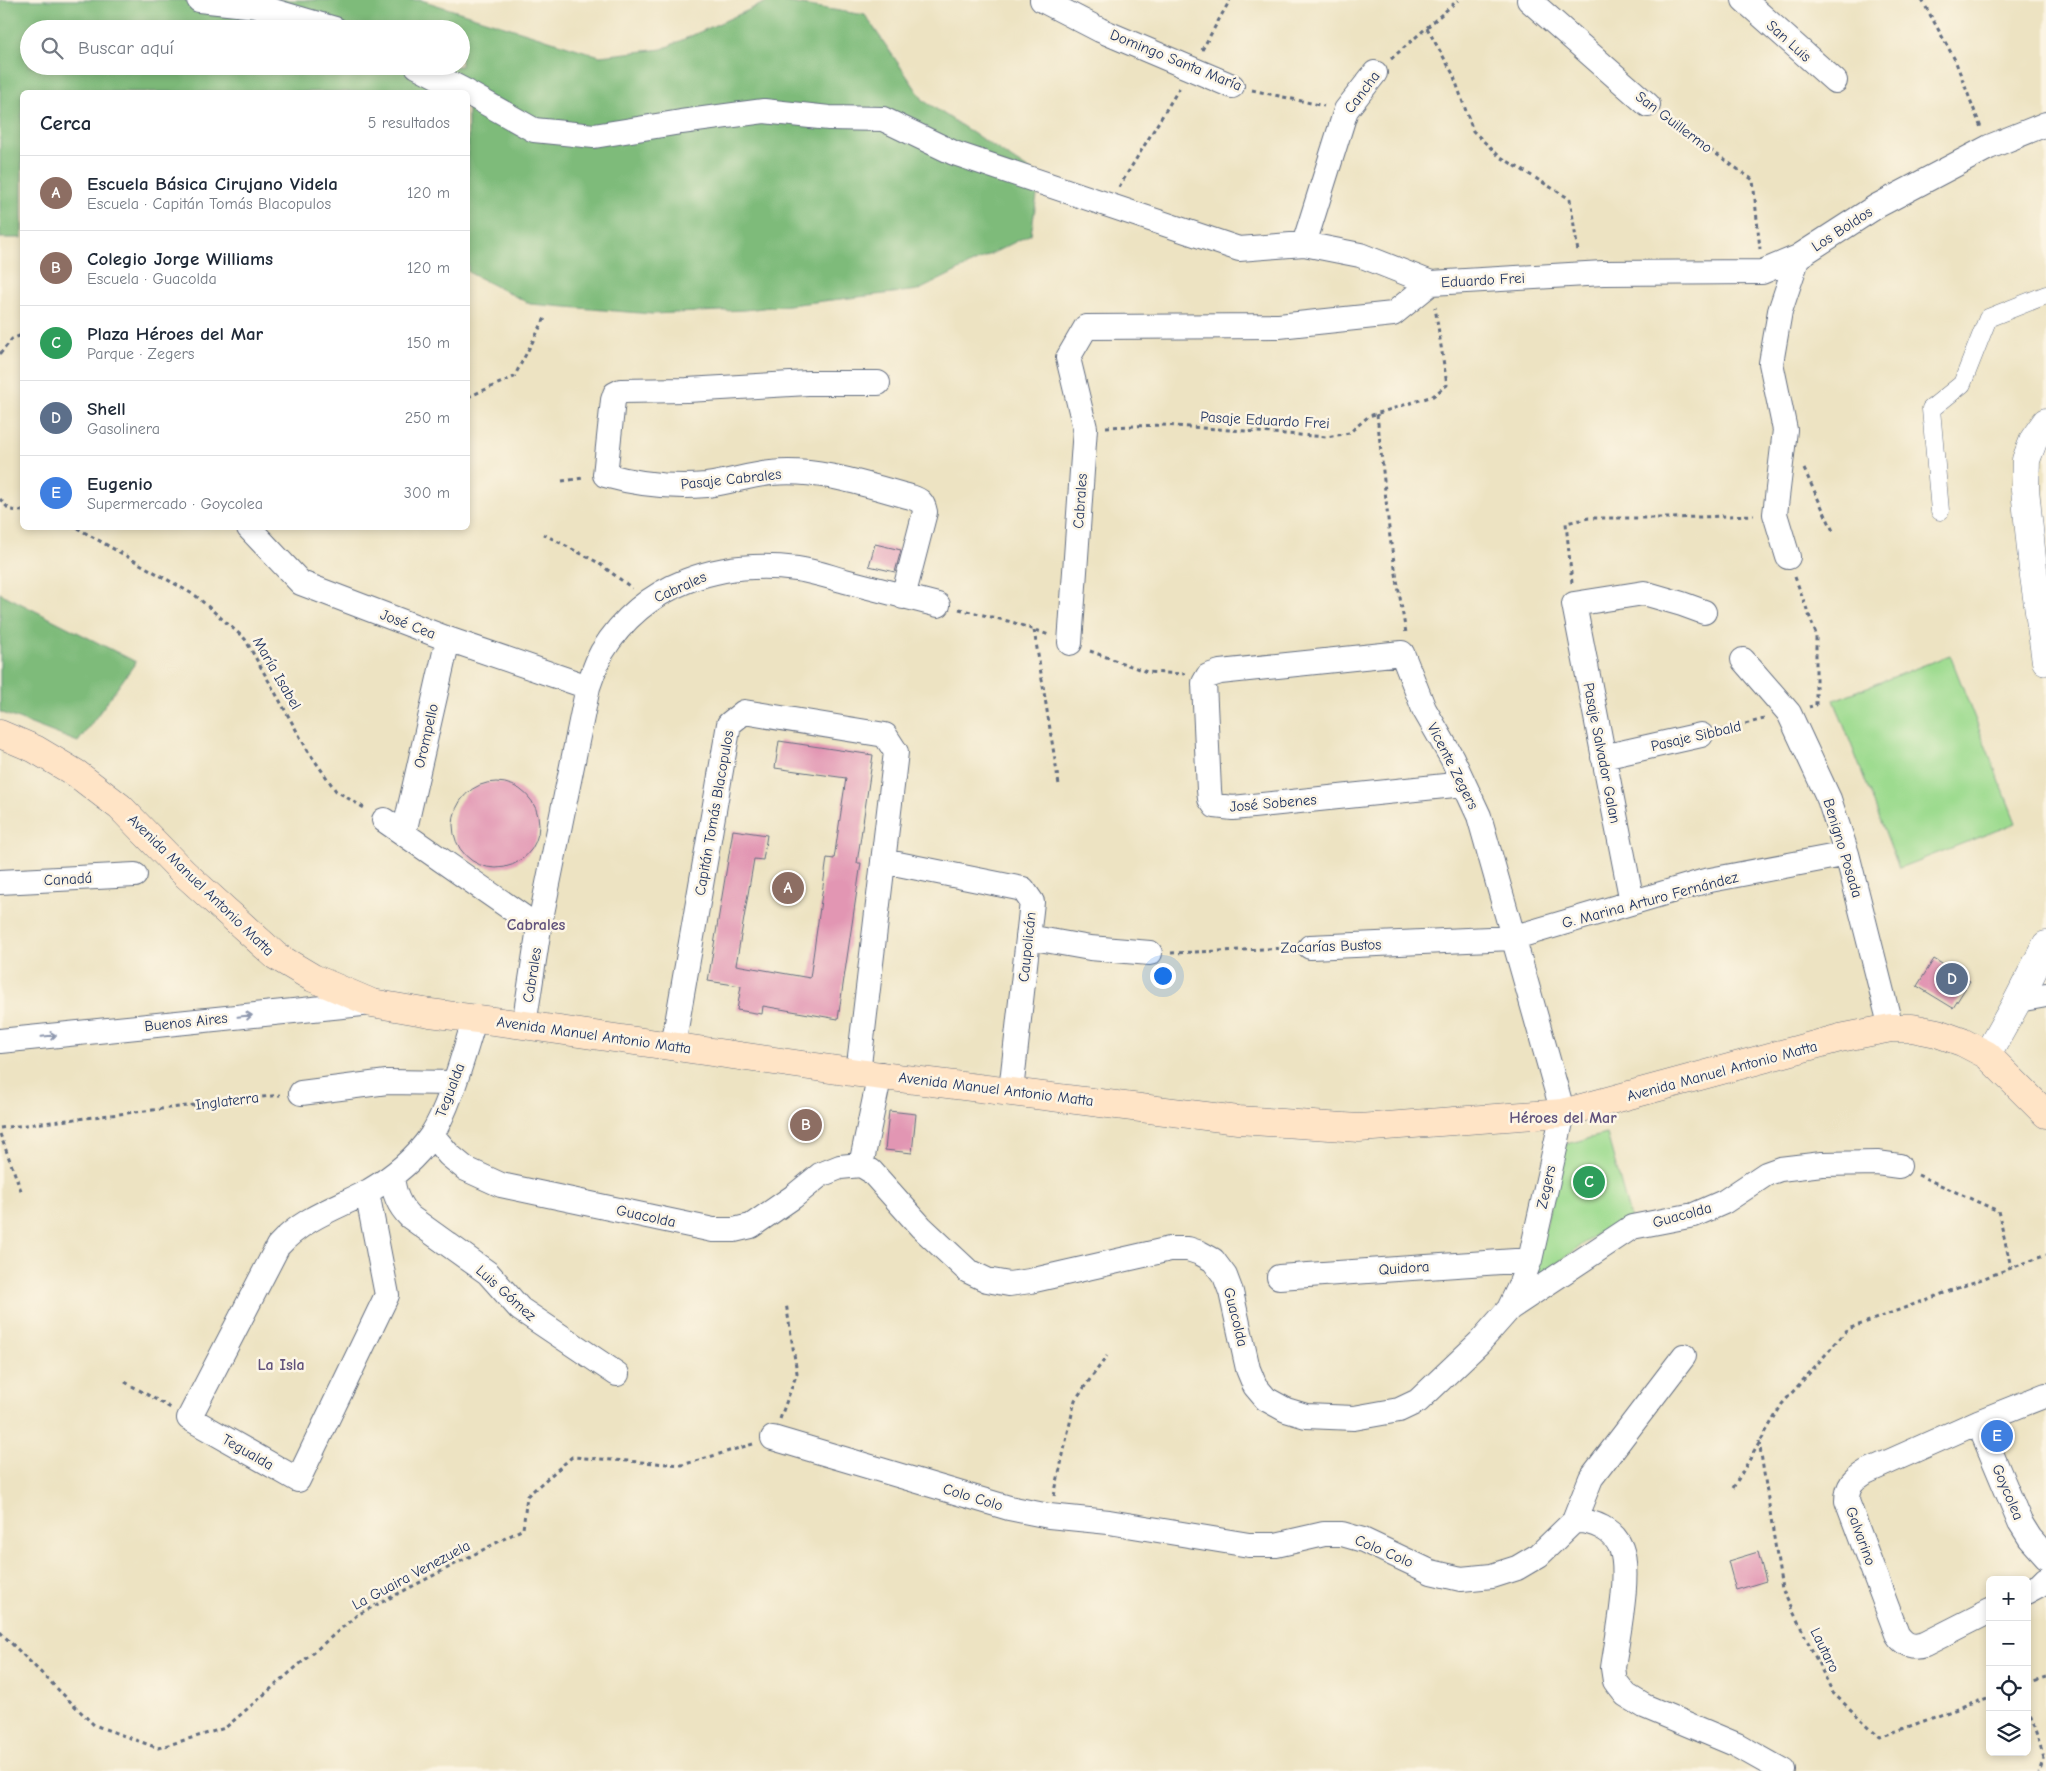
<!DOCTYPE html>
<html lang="es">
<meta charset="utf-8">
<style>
body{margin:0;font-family:"Comic Neue",sans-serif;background:#f6f6f7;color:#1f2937}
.controls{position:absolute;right:15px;bottom:15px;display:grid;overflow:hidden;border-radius:8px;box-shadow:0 2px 8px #0003}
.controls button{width:45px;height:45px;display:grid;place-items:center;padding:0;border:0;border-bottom:1px solid #e0e1e3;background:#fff;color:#1f2937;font:25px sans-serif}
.you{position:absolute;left:1162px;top:975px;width:18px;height:18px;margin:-12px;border:4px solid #fff;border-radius:50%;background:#1a73e8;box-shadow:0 0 0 8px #1a73e833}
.badge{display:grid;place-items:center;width:32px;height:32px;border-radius:50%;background:#2563eb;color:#fff;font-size:16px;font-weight:700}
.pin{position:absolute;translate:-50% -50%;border:2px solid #fff;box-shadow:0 1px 5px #0006}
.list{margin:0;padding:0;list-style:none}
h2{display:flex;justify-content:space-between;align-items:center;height:65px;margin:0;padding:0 20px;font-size:21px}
h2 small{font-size:16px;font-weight:400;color:#747a83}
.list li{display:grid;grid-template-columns:32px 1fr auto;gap:15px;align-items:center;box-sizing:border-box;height:75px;padding:0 20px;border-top:1px solid #e0e1e3}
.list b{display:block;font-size:19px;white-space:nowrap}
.list p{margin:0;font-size:16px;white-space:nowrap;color:#747a83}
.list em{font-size:16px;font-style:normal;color:#747a83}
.icon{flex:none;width:28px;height:28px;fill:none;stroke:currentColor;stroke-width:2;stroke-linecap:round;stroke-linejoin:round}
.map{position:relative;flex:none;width:2046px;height:1771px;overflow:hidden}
.search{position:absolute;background:#fff;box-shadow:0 2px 8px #0003;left:20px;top:20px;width:450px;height:55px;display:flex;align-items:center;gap:12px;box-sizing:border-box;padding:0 18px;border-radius:28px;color:#747a83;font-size:19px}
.panel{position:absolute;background:#fff;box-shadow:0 2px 8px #0003;left:20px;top:90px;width:450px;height:440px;border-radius:8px}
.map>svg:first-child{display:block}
.green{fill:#9ddb8f;stroke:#5c8576}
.forest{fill:#7ebb7a;stroke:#4c756c;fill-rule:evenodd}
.building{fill:#e296b3}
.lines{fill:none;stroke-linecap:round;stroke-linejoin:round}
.pedestrian-casing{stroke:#646e81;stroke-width:19}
.minor-casing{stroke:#646e81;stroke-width:26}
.tertiary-casing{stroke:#646e81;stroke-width:29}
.secondary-casing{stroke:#646e81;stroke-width:29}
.path{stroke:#646e81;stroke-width:3;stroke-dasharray:4 4;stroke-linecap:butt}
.pedestrian{stroke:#fff;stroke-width:18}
.minor{stroke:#fff;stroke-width:24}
.tertiary{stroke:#fff;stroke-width:28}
.secondary{stroke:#ffe4c6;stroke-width:28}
.oneway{stroke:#8d97ae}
.labels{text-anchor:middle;stroke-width:5;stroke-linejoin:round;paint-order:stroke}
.street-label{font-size:15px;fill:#1b2f5e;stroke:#fcf5e5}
.neighbourhood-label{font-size:16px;font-weight:bold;fill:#61537c;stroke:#fcf5e5}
</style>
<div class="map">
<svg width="2046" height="1771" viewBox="0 0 2046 1771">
<rect width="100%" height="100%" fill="#fcf5e5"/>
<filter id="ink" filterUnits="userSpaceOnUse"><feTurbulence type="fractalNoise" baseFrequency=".02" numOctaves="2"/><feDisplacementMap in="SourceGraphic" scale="10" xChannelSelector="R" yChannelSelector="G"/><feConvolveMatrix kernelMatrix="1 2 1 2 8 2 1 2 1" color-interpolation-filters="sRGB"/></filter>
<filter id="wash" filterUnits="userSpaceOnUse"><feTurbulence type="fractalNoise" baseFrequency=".0096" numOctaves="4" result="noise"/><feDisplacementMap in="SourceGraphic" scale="20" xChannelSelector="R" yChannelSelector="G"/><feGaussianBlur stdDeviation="1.12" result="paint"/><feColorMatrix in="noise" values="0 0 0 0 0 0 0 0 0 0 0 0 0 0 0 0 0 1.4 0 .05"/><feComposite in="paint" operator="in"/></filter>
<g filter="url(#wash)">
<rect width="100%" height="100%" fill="#ede3c2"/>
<path class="green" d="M1950,655L2016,823L1899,868L1834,700Z
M1607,1134L1631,1220L1598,1233L1531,1283L1566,1144Z"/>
<path class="forest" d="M0,0H421L600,56L662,49L771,0L865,15L924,101L1040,177L1031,234L919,290L745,310L652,314L530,304L468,272V92H22V238H0ZM29,29H461V66H29Z
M0,593L136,662L78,742L0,712Z"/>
<g id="blocks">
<path class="building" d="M875,544L901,550L895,572L869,566Z
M779,741L873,755L857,863H861L838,1019L763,1006L762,1014L737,1010L741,986L708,981L733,830L767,835L763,860L754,859L736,965L810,978L827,858L834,859L846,778L775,768Z
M453 825a43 43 0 1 1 86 0a43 43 0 1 1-86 0Z
M1934,959L1970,981L1953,1008L1917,986Z
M889,1111L916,1114L912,1153L885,1150Z
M1758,1552L1766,1581L1736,1590L1728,1561Z"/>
</g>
</g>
<g filter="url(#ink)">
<use href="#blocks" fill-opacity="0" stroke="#646e81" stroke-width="1"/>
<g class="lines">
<g class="pedestrian-casing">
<path id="pedestrian" d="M1940,511L1931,409L1962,384L1988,318L2046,295"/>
</g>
<g class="minor-casing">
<path id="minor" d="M199,0L256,6L335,29
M1042,0L1100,30L1232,86
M1529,0L1648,105
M1744,0L1835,81
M417,66L467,92
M468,93L534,130L594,136L681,122L764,111L829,118L883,119L954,153L1239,249L1304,244L1360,255L1431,283
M1304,244L1346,110L1375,73
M878,383H808L687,390L621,391L615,394L613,400L605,475C637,484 673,488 707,485C729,482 750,475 771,473C819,468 866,485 911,497C920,500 923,502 925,512L903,597
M249,528L301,583L448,639L588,687
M1788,557L1775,514L1785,430L1771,363L1780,311L1798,257L1877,206L1989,147L2046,124
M1070,643L1085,428L1068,358L1086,327L1279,326L1393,314L1431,283L1603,273L1762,272L1798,257
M1743,660L1789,713L1829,799L1847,854L1891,1028
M1603,757L1701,735
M384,820L539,928
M404,833L448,639
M883,861L1023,889L1032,902L1011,1091
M0,882L135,875
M1632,902L1574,604L1644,593L1682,604L1704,612
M1028,937L1090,948L1150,953
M1310,947L1512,938L1705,881L1847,854
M2018,1000L2046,995
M524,1025L539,928L588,687C592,676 596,663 602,652C644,583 720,559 797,569C813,571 830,577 845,581C876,589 907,597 938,605
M0,1041L372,1003
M673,1046L729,724L744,712L885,735L896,752L858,1073
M301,1093L387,1082L454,1083
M432,1135L449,1155L466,1169L501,1185L713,1230H734L751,1226L793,1197L820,1175L840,1167L861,1165L871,1171L921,1227L968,1271L987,1280L1009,1284L1030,1281L1170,1249H1188L1200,1253L1213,1260L1225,1276L1231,1292L1248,1369L1255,1386L1266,1399L1286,1410L1306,1416L1354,1418L1399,1410L1418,1401L1479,1343L1509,1309L1519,1288L1530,1260L1563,1113L1479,816L1452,758L1424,709L1402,653L1220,672L1208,676L1204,683L1209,790L1210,799L1215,806L1233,808L1464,784
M861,1165L880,1074
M392,1177C394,1193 398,1205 410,1217L488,1273L520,1309L617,1374
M367,1192L387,1295L298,1480L189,1418L278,1246C303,1218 336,1208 369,1191C393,1177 415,1159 431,1136C450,1107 464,1052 475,1018
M1279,1277L1530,1260
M1510,1308L1632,1227L1694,1215L1724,1202L1766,1174L1780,1169L1822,1164L1877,1163L1899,1166
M1978,1422L2020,1522L2030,1538L2046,1556
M773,1438L1009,1508L1049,1516L1109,1522L1249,1545H1276L1324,1534H1342L1363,1540L1431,1572L1461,1579L1492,1576L1517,1568L1539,1555L1574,1521C1593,1520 1614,1530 1621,1548C1631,1574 1617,1639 1613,1668L1615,1681L1626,1695L1644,1706L1737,1745L1783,1771
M1574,1521L1591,1478L1684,1356
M2027,1592L2040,1585L2046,1579
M1990,1611L1925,1644C1912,1648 1904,1645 1897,1634L1847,1501C1847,1486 1853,1480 1866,1472L1978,1422L2046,1395"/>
</g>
<g class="tertiary-casing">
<path id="tertiary" d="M2046,422L2034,439L2026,460L2025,489L2033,569L2046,661
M1987,1055L2018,1000L2046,945"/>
</g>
<g class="secondary-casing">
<path id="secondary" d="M0,734L35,749L77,774L120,807L184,873L276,956L313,978L372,1003L430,1013L524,1025L858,1073L1238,1120L1359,1128L1563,1113L1840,1038L1891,1028H1912L1937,1033L1962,1042L1987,1055L2046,1114"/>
</g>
<path class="path" d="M1922,0L1955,60L1981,128
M1427,28L1453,74L1473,131L1499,156L1570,199L1578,252
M1202,50L1230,0
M1391,59L1458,0
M1252,90L1324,106
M1664,117L1753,180L1760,249
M1119,187L1180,87
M0,354L12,339L22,335
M468,397L514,377L545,318
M1377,414L1390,538L1406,633
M1106,427L1162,425L1327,437L1349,433L1369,416L1433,396L1447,385L1435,307
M1804,469L1833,531
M562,481L584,478
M0,499L10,510L22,511
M77,528L196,596L245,639L308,751L336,791L366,809
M543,534L597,562L632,588
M1795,577L1816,634V705L1809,707
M1572,583L1566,523L1589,518H1672L1754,515
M959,609L1012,622L1049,635
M1034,630L1059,785
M1090,651L1147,672L1185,674
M1722,730L1764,719
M1171,953L1289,948
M0,1128L280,1095
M0,1134L22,1193
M1918,1175L1998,1211L2011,1267
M125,1382L171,1408
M780,1419L797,1373L786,1303
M1759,1441L1782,1589L1833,1693L1880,1737L1990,1697
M1733,1488L1782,1404L1848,1329L2046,1255
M1054,1496L1075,1400L1107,1356
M0,1632L94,1725L158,1748L225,1728L357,1615L523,1529L527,1496L572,1457L682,1465L753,1444
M2027,1684L2046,1678
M2027,1709L2043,1758L2039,1771"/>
<use href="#pedestrian" class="pedestrian"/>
<use href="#minor" class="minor"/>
<use href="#tertiary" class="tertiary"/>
<use href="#secondary" class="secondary"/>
</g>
<defs><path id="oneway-shaft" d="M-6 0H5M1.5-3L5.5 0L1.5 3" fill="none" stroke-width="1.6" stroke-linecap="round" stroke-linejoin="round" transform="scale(1.25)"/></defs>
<g class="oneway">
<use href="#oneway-shaft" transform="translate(245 1016) rotate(-6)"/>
<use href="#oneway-shaft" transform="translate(49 1036) rotate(-6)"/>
</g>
</g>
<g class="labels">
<g class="street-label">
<text transform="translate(1789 41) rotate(42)" y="5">San Luis</text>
<text transform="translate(1176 60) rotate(22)" y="5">Domingo Santa María</text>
<text transform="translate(1362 92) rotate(-53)" y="5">Cancha</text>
<text transform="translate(1674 122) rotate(37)" y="5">San Guillermo</text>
<text transform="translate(1842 229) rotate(-33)" y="5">Los Boldos</text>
<text transform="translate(1483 280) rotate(-3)" y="5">Eduardo Frei</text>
<text transform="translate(1265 420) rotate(3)" y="5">Pasaje Eduardo Frei</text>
<text transform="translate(731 479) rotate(-6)" y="5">Pasaje Cabrales</text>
<text transform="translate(1080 501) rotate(-86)" y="5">Cabrales</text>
<text transform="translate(680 587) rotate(-24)" y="5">Cabrales</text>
<text transform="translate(408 624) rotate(21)" y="5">José Cea</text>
<text transform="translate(277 673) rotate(60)" y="5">María Isabel</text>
<text transform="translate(426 736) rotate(-77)" y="5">Orompello</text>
<text transform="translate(1696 736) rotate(-13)" y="5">Pasaje Sibbald</text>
<text transform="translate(1602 753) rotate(79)" y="5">Pasaje Salvador Galan</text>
<text transform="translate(1453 766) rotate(63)" y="5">Vicente Zegers</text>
<text transform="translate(1273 803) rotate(-5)" y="5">José Sobenes</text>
<text transform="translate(714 813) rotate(-80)" y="5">Capitán Tomás Blacopulos</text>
<text transform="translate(1843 848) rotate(73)" y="5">Benigno Posada</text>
<text transform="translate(68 879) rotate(-3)" y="5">Canadá</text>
<text transform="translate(201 885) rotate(44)" y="5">Avenida Manuel Antonio Matta</text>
<text transform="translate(1650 900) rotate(-15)" y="5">G. Marina Arturo Fernández</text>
<text transform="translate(1331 946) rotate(-2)" y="5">Zacarías Bustos</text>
<text transform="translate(1027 947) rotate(-84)" y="5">Caupolicán</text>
<text transform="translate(532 975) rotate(-81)" y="5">Cabrales</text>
<text transform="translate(186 1022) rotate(-6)" y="5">Buenos Aires</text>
<text transform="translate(594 1035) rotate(8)" y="5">Avenida Manuel Antonio Matta</text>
<text transform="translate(1722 1071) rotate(-15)" y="5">Avenida Manuel Antonio Matta</text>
<text transform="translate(996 1089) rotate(7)" y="5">Avenida Manuel Antonio Matta</text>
<text transform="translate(450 1090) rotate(-69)" y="5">Tegualda</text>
<text transform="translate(227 1101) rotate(-7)" y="5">Inglaterra</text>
<text transform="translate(1546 1187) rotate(-78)" y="5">Zegers</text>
<text transform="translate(1682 1215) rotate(-15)" y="5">Guacolda</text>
<text transform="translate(646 1216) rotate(12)" y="5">Guacolda</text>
<text transform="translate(1404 1268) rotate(-4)" y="5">Quidora</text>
<text transform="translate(506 1293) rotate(42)" y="5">Luis Gómez</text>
<text transform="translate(1236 1317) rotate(76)" y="5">Guacolda</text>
<text transform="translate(248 1452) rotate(30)" y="5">Tegualda</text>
<text transform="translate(2008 1492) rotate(67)" y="5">Goycolea</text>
<text transform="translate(973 1497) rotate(17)" y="5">Colo Colo</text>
<text transform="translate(1861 1536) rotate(70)" y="5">Galvarino</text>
<text transform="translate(1384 1551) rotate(23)" y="5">Colo Colo</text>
<text transform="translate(411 1575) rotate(-28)" y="5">La Guaira Venezuela</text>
<text transform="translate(1825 1650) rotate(64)" y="5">Lautaro</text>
</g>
<g class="neighbourhood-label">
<text x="536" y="930">Cabrales</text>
<text x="1563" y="1123">Héroes del Mar</text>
<text x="281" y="1370">La Isla</text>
</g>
</g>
</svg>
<div class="controls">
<button>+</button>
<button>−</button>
<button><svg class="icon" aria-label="locate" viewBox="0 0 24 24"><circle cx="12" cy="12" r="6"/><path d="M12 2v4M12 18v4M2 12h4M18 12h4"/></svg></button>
<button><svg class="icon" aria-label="layers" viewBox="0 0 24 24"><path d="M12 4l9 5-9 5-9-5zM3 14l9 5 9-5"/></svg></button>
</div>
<div class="you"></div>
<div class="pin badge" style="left:788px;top:888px;background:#8d6e63">A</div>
<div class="pin badge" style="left:806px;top:1125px;background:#8d6e63">B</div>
<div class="pin badge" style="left:1589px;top:1182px;background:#2e9e5b">C</div>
<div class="pin badge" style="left:1952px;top:979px;background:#5c6f8a">D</div>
<div class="pin badge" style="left:1997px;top:1436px;background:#3f7fe0">E</div>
<div class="search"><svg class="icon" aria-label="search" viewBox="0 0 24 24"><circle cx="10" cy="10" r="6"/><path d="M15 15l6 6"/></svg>Buscar aquí</div>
<section class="panel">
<h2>Cerca<small>5 resultados</small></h2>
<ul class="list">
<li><span class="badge" style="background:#8d6e63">A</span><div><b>Escuela Básica Cirujano Videla</b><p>Escuela · Capitán Tomás Blacopulos</p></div><em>120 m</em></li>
<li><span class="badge" style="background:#8d6e63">B</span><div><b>Colegio Jorge Williams</b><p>Escuela · Guacolda</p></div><em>120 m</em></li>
<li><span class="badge" style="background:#2e9e5b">C</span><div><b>Plaza Héroes del Mar</b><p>Parque · Zegers</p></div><em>150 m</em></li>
<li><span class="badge" style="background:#5c6f8a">D</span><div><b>Shell</b><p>Gasolinera</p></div><em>250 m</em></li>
<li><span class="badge" style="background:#3f7fe0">E</span><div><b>Eugenio</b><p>Supermercado · Goycolea</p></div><em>300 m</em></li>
</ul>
</section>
</div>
